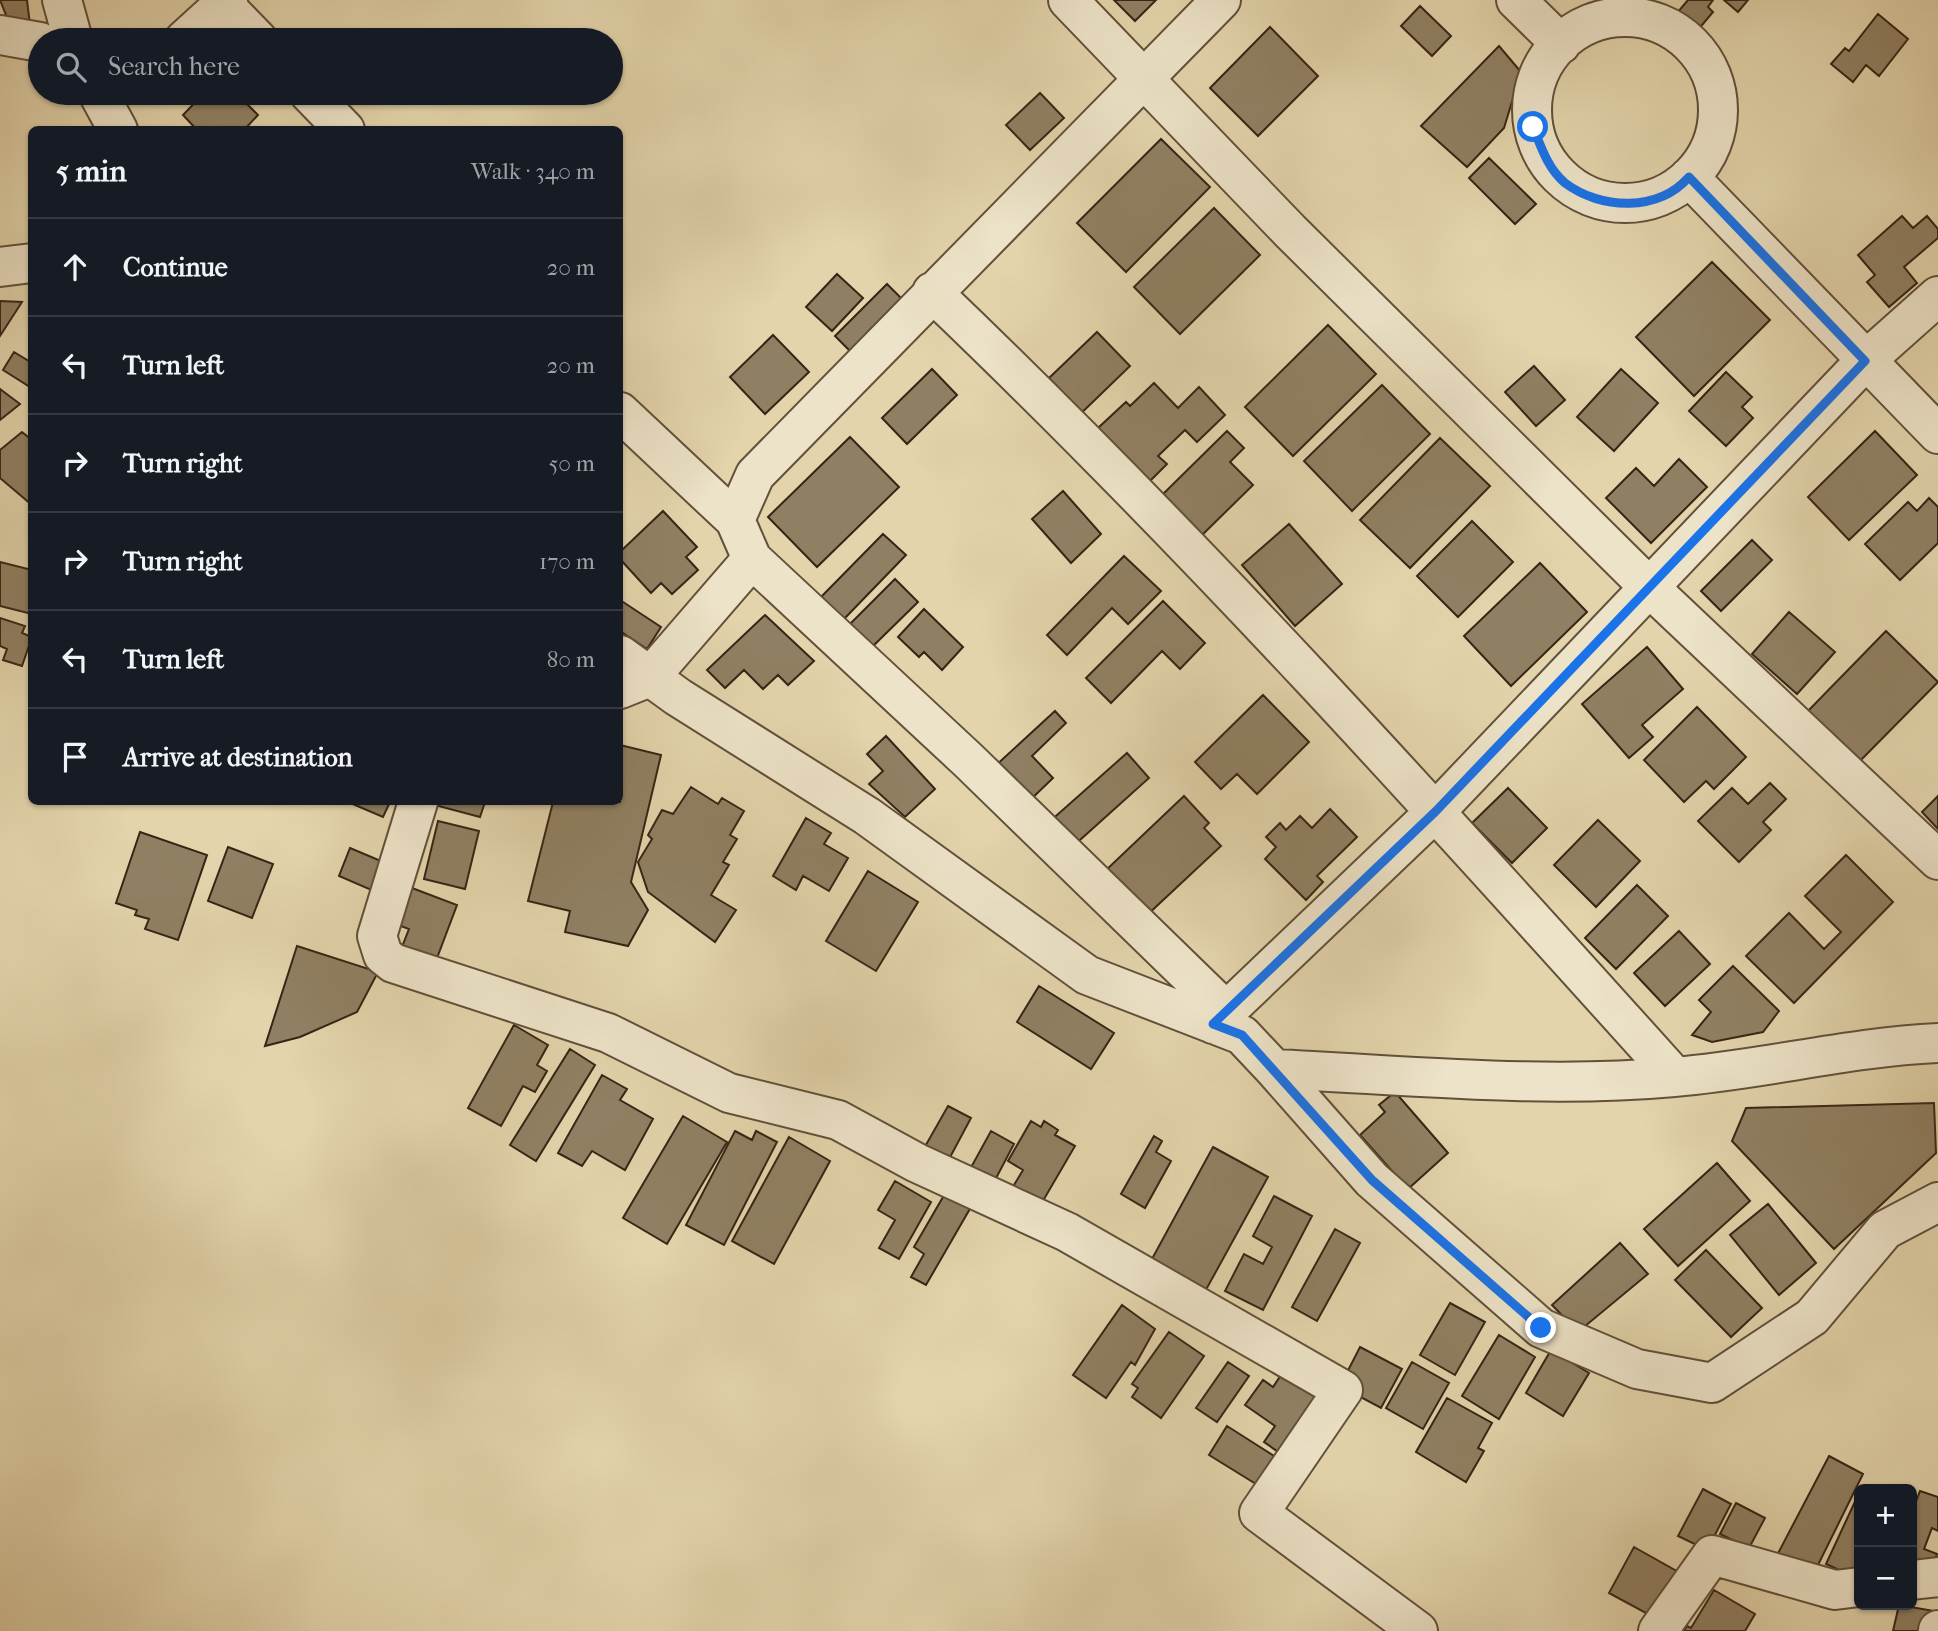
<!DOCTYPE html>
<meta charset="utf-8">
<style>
body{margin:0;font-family:"IM FELL French Canon",serif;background:#20242c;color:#f1f3f6}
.controls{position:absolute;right:21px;bottom:21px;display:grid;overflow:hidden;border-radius:10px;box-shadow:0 2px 5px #0004}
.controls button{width:63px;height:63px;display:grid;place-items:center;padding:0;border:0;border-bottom:2px solid #363941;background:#171b24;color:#f1f3f6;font:35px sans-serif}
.stop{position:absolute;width:21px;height:21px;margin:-16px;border:5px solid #1a73e8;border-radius:50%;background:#fff}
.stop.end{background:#1a73e8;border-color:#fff;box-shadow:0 2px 7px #0008}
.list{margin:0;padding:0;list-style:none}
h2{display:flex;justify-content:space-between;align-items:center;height:91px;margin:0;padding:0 28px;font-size:30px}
h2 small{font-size:23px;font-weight:400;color:#9ea1a6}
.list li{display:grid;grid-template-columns:46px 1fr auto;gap:21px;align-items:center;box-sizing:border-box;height:98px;padding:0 28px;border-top:2px solid #363941}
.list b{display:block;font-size:26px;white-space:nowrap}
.list em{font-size:23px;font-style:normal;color:#9ea1a6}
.icon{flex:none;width:38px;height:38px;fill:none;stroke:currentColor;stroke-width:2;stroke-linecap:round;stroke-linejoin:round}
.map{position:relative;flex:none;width:1938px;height:1631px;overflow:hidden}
.search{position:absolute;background:#171b24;box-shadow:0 2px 5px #0004;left:28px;top:28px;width:595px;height:77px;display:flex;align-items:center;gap:18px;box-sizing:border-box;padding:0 24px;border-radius:38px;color:#9ea1a6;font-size:26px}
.panel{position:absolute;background:#171b24;box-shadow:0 2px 5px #0004;left:28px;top:126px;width:595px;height:679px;border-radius:10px}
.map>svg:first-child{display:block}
.building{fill:#908063;stroke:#372415;stroke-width:2}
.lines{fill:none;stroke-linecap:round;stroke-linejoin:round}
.minor-casing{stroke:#62503a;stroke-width:42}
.minor{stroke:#ede3c8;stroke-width:38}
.route{stroke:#1a73e8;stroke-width:9}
</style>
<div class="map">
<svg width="1938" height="1631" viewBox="0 0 1938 1631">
<rect width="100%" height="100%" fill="#e3d4ab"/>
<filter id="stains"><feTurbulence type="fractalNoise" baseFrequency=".00286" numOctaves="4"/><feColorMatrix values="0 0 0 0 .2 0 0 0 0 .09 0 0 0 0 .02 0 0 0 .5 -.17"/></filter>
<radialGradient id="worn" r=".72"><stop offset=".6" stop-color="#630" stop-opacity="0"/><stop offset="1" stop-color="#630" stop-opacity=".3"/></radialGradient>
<path class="building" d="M0,0H27L30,25L12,30Z
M1114,0H1156L1135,21Z
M1688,0H1713L1708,7L1713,12L1697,31L1677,13Z
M1724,0H1748L1738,12Z
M1420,6L1451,36L1432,56L1401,26Z
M1878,14L1908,39L1879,76L1866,65L1853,82L1831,64L1845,48L1849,51Z
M1270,27L1318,76L1258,136L1210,88Z
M1499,46L1521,72L1504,128L1467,167L1421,126Z
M204,93H236L258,115L244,130H197L183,115Z
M1040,93L1064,118L1030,150L1006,125Z
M1161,139L1210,187L1126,272L1077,223Z
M1489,158L1536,204L1515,224L1469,178Z
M1214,208L1260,255L1180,334L1134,287Z
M1902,216L1913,228L1927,216L1938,229V238L1904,267L1917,283L1889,307L1867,282L1875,275L1858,255Z
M1712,262L1770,320L1694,396L1636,337Z
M837,274L863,298L832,331L806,307Z
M887,284L908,305L856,357L835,336Z
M0,301L22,302L0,336Z
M1328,325L1376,374L1293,456L1245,407Z
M1097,332L1130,366L1072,422L1047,396L1057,386L1049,378Z
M773,335L809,372L765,414L730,377Z
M14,352L32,363L30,387L3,370Z
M1534,366L1565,400L1536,426L1505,392Z
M932,369L957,395L907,444L882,418Z
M1621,369L1658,403L1614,451L1577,417Z
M1726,372L1752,397L1742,407L1753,418L1726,446L1689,411Z
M1154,383L1178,408L1199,387L1225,415L1197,442L1185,430L1158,456L1167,464L1141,490L1097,429L1126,402L1130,406Z
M1382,385L1430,434L1352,511L1304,461Z
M0,389L20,404L0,420Z
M1227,431L1244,448L1230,462L1253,485L1197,540L1157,500Z
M1875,431L1917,475L1849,540L1808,497Z
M22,432L32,440V505L0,478V450Z
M850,437L899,487L817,567L768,517Z
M1440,438L1490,486L1410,568L1360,520Z
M1679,459L1707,487L1651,543L1606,498L1636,468L1654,486Z
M1063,491L1101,534L1071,563L1032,519Z
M1929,498L1938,507V543L1900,580L1865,544L1908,502L1917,511Z
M663,511L697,547L686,557L698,570L672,594L661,583L651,593L620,559V552Z
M1472,521L1513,562L1458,617L1417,576Z
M1289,524L1342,584L1295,626L1242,565Z
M883,534L906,555L844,619L821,597Z
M1752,540L1772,560L1721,611L1701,591Z
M1124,556L1161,591L1128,624L1112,608L1067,655L1047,635Z
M0,562L32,570V614L0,606Z
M1540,563L1587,612L1511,686L1464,636Z
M895,579L918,602L870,649L848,626Z
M620,600L661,627L647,649L620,631Z
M1163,601L1205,643L1180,669L1162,651L1111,703L1086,678Z
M924,609L963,647L942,670L924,652L919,657L898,637Z
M1789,612L1835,652L1797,694L1752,654Z
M765,615L814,661L788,685L778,675L763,689L744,670L725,688L707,670Z
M0,618L25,626L22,633L32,637L22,666L3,660L7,649L0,646Z
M1886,631L1938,682L1857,764L1806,713Z
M1647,647L1683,689L1642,725L1653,737L1629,758L1582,704Z
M1263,695L1309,742L1257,794L1237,774L1221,789L1195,762Z
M1697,707L1746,757L1714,789L1706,781L1684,802L1644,760Z
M1055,711L1066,723L1032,756L1053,778L1026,804L993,768Z
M886,736L935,789L905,817L869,784L883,771L867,754Z
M620,745L661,755L631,882L648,910L628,946L565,932L570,911L528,901L553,802H620Z
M1127,753L1149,778L1071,848L1048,823Z
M1770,783L1786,799L1763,822L1771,830L1739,862L1698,821L1732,788L1748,804Z
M691,787L718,804L722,798L744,811L730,835L737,839L723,862L729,865L711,895L736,910L715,942L648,892L638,862L652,839L648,835L662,810L673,814Z
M1508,788L1547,828L1512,863L1472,823Z
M1184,796L1209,823L1204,828L1221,846L1145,917L1104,872Z
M1938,796V829L1922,812Z
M348,802H390L383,817Z
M431,802H485L480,817L431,804Z
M1330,809L1357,837L1317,876L1323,882L1306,900L1265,859L1276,847L1266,837L1280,823L1286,830L1300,816L1312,828Z
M806,818L831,833L824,844L848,858L829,891L803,876L796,890L773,876Z
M1598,820L1640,861L1596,907L1554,865Z
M438,821L479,831L465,889L424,879Z
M140,832L207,855L178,940L145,929L149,919L135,915L137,910L116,903Z
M228,847L273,864L252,918L208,901Z
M350,848L388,864L376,892L339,876Z
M1846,855L1893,902L1794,1003L1746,956L1789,913L1824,949L1841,932L1805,896Z
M868,871L918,902L876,971L826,941Z
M1637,885L1668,916L1616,969L1585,938Z
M412,888L457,905L434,966L400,952L409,929L398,925Z
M1679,931L1710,964L1665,1006L1634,973Z
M297,946L378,972L357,1012L300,1037L265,1046Z
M1733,966L1779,1011L1763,1032L1712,1042L1692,1035L1711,1012L1699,1000Z
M1039,986L1114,1033L1091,1069L1017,1022Z
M514,1025L548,1045L537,1065L547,1071L535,1092L523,1086L501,1126L468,1108Z
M570,1049L595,1065L536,1161L510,1145Z
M602,1075L627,1089L620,1100L653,1119L625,1170L592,1151L582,1166L558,1153Z
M1395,1092L1448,1153L1408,1189L1360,1135L1385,1112L1379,1105Z
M1934,1103L1936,1153L1834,1249L1732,1141L1746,1108Z
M948,1106L971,1118L947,1163L923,1150Z
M683,1116L727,1142L667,1244L623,1218Z
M1031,1121L1041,1127L1044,1121L1058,1130L1055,1135L1075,1146L1040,1206L1011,1190L1023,1170L1008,1161Z
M735,1131L752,1140L756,1131L777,1142L724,1245L686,1225Z
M991,1131L1014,1144L993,1184L969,1171Z
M1154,1136L1162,1141L1156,1152L1171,1161L1145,1208L1121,1194Z
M789,1137L830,1161L774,1264L732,1241Z
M1213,1147L1268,1177L1202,1297L1147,1268Z
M1717,1163L1750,1201L1678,1266L1644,1229Z
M895,1181L931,1202L899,1259L879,1248L895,1220L878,1210Z
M950,1185L975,1200L926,1285L911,1277L924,1254L914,1247Z
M1274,1196L1312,1216L1263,1310L1225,1291L1244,1254L1263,1264L1272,1247L1253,1236Z
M1768,1204L1816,1263L1779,1295L1730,1235Z
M1335,1229L1360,1243L1317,1321L1292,1307Z
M1620,1243L1648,1274L1578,1332L1552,1305Z
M1706,1250L1762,1308L1731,1337L1675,1280Z
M1450,1303L1485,1322L1455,1375L1420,1355Z
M1122,1305L1155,1329L1135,1365L1131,1362L1106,1398L1073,1375Z
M1169,1332L1204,1356L1161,1418L1132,1397L1138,1388L1132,1384Z
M1499,1335L1535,1357L1499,1419L1462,1396Z
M1360,1347L1402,1369L1381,1408L1340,1386Z
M1551,1350L1589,1373L1563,1416L1526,1393Z
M1228,1362L1249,1376L1217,1422L1196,1408Z
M1412,1362L1449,1383L1423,1429L1386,1408Z
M1283,1372L1326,1403L1287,1458L1264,1442L1275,1426L1245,1405L1263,1380L1273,1387Z
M1447,1398L1492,1423L1478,1448L1484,1451L1466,1482L1416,1452Z
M1227,1426L1282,1461L1264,1489L1209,1455Z
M1829,1456L1863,1474L1817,1567L1774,1561Z
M1703,1489L1731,1504L1707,1550L1678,1536Z
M1920,1491L1938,1497V1531L1932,1528L1924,1549L1937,1554L1930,1573L1912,1567V1512Z
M1859,1493V1579L1826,1564Z
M1736,1503L1765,1518L1749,1548L1720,1534Z
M1634,1547L1680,1573L1655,1618L1609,1593Z
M1714,1590L1755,1614L1745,1631H1684L1687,1626L1691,1628Z
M1899,1605L1934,1611L1928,1631H1893Z"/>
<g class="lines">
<g class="minor-casing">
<path id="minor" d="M62,0L73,40
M1068,0L1290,231L1650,588L1938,860
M1516,0L1561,44
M224,2L223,4L258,40
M1532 110a93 93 0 1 1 186 0a93 93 0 1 1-186 0Z
M0,35L40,42
M184,40L228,0
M98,93L118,130
M309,93L345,130
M1689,177L1938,434
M0,267L32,263
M932,292C1193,541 1434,809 1675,1077
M620,412L735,520
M752,559L735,520L755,475L1221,0
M620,655L678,697L867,816L1087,975L1242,1035L1274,1069C1407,1075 1541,1089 1674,1077C1762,1070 1849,1047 1938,1043
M620,689L650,677L752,559L969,761L1226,1011
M418,802L377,936L383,955L393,963L608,1033L729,1093L838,1120L917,1163L1067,1232L1343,1390L1259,1513L1418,1631
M1213,1024L1436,811L1865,361L1938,296
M1274,1069L1372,1180L1541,1328L1637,1369L1712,1383L1812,1317L1885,1230L1938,1202
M1912,1580L1938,1577
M1658,1631L1712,1555L1835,1590L1859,1587
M1938,1631V1630"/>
</g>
<use href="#minor" class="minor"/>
</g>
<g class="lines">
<path class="route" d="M1533,127C1541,147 1548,169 1565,183C1601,210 1658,212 1689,177L1865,361L1436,811L1213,1024L1242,1035L1372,1180L1541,1328"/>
</g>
<rect width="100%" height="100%" filter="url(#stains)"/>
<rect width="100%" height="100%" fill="url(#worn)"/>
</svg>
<div class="controls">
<button>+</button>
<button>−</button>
</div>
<div class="stop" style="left:1533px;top:127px"></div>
<div class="stop end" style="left:1541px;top:1328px"></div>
<div class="search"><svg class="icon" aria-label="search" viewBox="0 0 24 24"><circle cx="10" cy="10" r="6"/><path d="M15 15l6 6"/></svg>Search here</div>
<section class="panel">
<h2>5 min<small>Walk · 340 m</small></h2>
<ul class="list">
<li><svg class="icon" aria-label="ahead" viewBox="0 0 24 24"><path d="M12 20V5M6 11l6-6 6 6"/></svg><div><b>Continue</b></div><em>20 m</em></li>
<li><svg class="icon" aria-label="left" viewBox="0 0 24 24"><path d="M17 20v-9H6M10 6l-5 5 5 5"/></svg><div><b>Turn left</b></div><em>20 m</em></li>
<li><svg class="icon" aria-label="right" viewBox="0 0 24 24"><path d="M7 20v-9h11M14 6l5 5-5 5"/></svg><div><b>Turn right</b></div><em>50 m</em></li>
<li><svg class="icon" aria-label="right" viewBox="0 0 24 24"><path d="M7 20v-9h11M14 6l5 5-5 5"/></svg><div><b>Turn right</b></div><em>170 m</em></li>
<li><svg class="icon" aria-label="left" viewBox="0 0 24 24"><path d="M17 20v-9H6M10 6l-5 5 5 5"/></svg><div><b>Turn left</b></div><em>80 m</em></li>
<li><svg class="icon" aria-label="arrive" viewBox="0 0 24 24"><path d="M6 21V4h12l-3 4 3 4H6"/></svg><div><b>Arrive at destination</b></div></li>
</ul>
</section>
</div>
